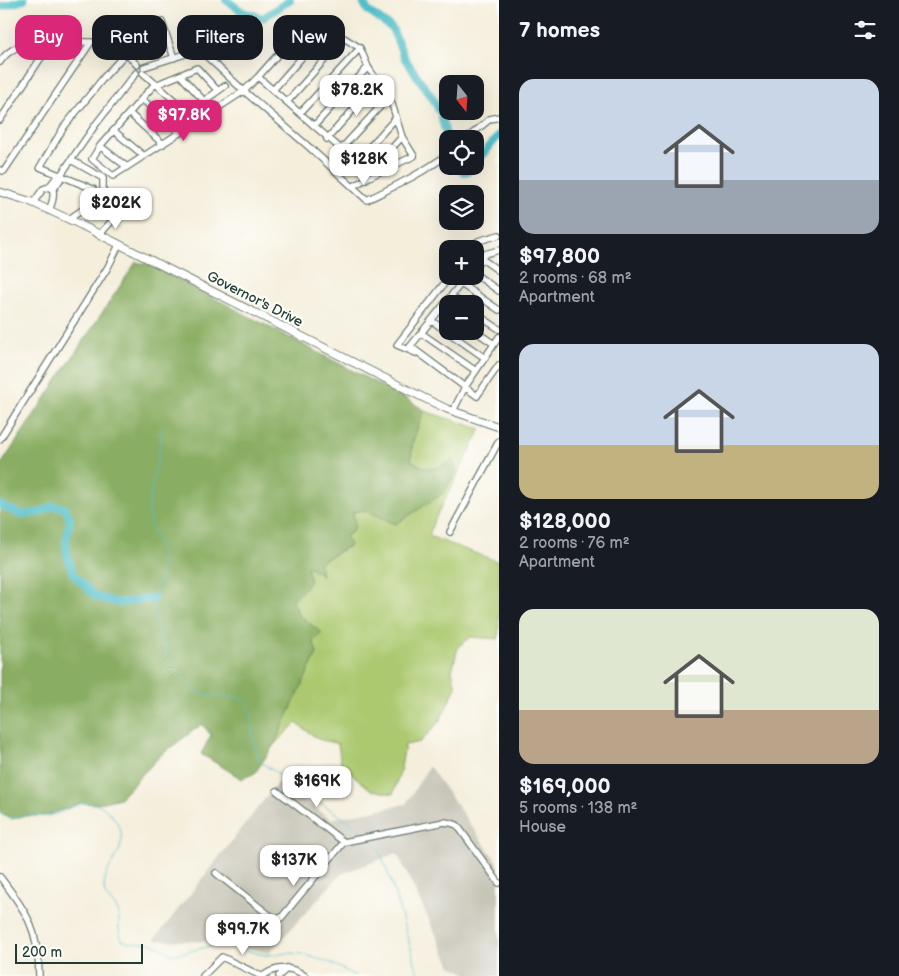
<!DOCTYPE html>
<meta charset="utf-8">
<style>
body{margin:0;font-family:"Balsamiq Sans",sans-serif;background:#20242c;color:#f1f3f6;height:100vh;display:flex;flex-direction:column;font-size:19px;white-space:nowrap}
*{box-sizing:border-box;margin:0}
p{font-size:16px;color:#9ea1a6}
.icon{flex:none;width:28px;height:28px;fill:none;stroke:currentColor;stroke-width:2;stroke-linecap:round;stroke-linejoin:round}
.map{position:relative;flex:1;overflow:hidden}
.panel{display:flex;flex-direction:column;background:#171b24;width:400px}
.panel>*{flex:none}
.guide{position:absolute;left:15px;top:15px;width:409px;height:45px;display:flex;gap:10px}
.needle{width:32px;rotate:163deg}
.fabs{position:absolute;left:439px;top:75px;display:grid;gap:10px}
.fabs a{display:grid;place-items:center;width:45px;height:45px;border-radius:10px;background:#171b24;box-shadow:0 5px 20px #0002;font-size:25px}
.scale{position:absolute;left:15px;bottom:12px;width:128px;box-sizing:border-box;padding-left:5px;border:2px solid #1f3d34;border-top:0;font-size:14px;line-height:18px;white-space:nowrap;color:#1f3d34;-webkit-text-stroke:4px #fdfcf7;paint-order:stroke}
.price{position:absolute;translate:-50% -42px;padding:0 11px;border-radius:10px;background:#fff;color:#222;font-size:16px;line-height:32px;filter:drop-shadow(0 1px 2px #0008)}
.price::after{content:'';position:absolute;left:50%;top:30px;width:15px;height:11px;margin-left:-8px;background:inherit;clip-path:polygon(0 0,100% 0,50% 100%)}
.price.on{background:#db2777;color:#fff}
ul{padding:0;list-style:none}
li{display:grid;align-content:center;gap:10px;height:265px;padding:0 20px}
li span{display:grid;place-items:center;height:155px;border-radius:15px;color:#555}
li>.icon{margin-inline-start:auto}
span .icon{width:90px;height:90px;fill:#fffc;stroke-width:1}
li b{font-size:21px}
h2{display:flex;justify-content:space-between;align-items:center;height:60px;padding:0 20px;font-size:21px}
.pill{padding:0 18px;border-radius:15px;background:#171b24;box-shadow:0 5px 20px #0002;font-size:18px;line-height:45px}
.pill.on{background:#db2777;color:#fff}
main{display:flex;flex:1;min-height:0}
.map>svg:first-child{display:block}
.industrial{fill:#c7c5b8}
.green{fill:#acc970;stroke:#668352}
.forest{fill:#89ad62;stroke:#54754b}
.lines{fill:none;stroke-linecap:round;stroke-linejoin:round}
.stream{stroke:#51bfc9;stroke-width:1}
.river{stroke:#51bfc9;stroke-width:8}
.minor-casing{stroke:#6a7b6e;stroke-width:8}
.major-casing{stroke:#6a7b6e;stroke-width:9}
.minor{stroke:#fff;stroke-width:5.5}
.major{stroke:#fff;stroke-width:7}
.labels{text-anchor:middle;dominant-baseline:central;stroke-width:4.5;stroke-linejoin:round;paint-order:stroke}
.street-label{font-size:14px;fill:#1f3d34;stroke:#fdfcf7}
</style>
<main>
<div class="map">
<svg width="499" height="976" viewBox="0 0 499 976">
<rect width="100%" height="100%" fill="#fdfcf7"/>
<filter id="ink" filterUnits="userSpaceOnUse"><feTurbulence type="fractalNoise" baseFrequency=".02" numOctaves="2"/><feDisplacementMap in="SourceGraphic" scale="10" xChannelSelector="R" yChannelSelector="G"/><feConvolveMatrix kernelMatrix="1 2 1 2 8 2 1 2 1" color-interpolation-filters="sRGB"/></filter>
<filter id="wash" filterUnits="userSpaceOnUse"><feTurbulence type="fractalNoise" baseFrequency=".0096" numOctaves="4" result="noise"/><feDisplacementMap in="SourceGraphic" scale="20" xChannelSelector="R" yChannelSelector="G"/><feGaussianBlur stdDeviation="1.12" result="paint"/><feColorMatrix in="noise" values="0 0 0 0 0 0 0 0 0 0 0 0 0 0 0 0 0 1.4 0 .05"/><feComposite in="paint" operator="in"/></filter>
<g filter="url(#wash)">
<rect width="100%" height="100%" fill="#f4eedb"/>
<!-- industrial -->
<path class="industrial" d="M429 766 499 865V976H471L451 966 397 853 341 874 269 953 218 942 154 940 278 782 331 819 406 804Z"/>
<!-- green -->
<path class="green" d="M424 411 481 429 433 523 429 536 499 562V637L498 639 471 637 458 647 452 671 456 687 439 722 420 742 405 745 400 773 393 794 371 790 341 765 338 744 318 739 296 723 272 747 317 653 313 641 322 633 299 615 292 600 306 564 322 575 318 563 350 546 345 536 351 533 353 512 364 510 396 524 453 461C436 470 428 472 411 460L413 441Z"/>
<!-- forest -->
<path class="forest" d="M136 262 151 265 405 398 424 410 412 442 411 460C428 472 436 470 453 460L456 470 444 493 396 524 364 510 353 512 355 526 351 533 345 536 350 545 318 563 322 575 307 565 310 581 301 592 292 600 299 615 322 633 313 641 317 653 274 745 255 773 242 779 201 754 211 735 202 724 161 755 120 798 96 804 81 803 45 816H23L13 819 0 813V466Z"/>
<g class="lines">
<!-- stream -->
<path class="stream" d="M161 428C162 455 151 480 149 507 147 524 159 542 162 558 164 573 156 586 154 599 150 625 173 676 195 690 207 698 215 695 228 696 234 696 241 699 246 701L251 712 253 738 259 761 368 835
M0 813 3 816C17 821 19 815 32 815 37 815 43 817 48 816 73 811 90 788 113 817 137 848 104 860 104 888 104 897 111 901 116 907 121 915 118 921 119 929 119 933 121 937 122 940 132 945 144 940 155 945 161 947 167 952 173 955L219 944 265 955 290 953 302 954 331 963 355 976
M372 838 382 857 391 881 419 976"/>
<!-- river -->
<path class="river" d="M226 0 243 12 263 18 290 0
M362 0 368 11 392 28 405 59 432 97 441 114 448 143
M0 7 24 0
M475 164 499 135
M454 166 464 172 469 171 473 166
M0 505 22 515 41 512 53 506 65 508 70 519 66 542 67 554 73 574 96 597 120 603 154 598"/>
</g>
</g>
<g filter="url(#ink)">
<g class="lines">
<!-- minor casing -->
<g class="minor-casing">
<path id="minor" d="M162 22 174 58
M183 25 192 52
M117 47 126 53
M0 62C18 34 62 41 91 42L4 171 0 170
M144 67 192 52 203 53 244 91 309 147 367 200C395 186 423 173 448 154
M143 73 198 121
M180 75 204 101
M273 90 325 31
M218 91 197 68 153 86 100 146 92 159 113 176 244 91 258 77 341 149 369 177 414 156 402 137 392 104 368 67 360 48 344 38 328 32 303 31 281 51 258 77
M142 99 180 133
M287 102 344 38
M197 106 225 86
M129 113 163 144
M300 113 360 48
M0 120 52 41
M314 126 368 67
M114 131 144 156
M327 139 378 82
M466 139 490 119 499 117
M100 146 127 167
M341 149 388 98
M374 155 380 161
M355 163 396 118
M388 169 380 161 402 137
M354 186 369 177
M49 187 56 178 60 176 96 124 136 73
M93 189 40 167 64 127 105 76 126 53 137 65
M53 190 60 180V176
M33 203 43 189 49 187 53 190C54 198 52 203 49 211
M69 219 103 196V178L71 160
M99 235 121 211
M472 249 478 241 499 235
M482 259 499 271
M475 267 485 254 499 250
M475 274 499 291
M461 284 499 310
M451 296 462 304
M475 313 499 329
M432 321 485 358
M475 331 494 344
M421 333 476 371
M411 347 477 396 499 365
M409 348 467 276
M416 353 397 345 450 276
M453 411 465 387 499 337
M0 439 108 267 119 245
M450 532 499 441
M277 791 344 842
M216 873 273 918H281L344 842 444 822 451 823 457 825 499 883
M0 877C27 912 39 930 39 976
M203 976 222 957 261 976
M263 976C276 966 292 966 305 976
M279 976 287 968"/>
</g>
<!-- major casing -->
<g class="major-casing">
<path id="major" d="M0 192 29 201 77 223 426 399 447 409 499 427"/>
</g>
<!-- minor -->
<use href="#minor" class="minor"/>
<!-- major -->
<use href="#major" class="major"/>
</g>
</g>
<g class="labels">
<!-- street labels -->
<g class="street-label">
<text transform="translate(255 299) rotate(27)">Governor's Drive</text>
</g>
</g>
</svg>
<div class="fabs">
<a><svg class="needle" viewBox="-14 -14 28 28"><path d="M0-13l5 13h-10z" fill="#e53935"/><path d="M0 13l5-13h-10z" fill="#9ea1a6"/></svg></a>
<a><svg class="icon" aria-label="locate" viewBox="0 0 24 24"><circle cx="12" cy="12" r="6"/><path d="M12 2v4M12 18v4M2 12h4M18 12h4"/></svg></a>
<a><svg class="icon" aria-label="layers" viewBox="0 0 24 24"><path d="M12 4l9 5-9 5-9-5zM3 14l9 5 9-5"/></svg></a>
<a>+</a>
<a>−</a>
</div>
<div class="scale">200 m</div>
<b class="price" style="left:357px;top:117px">$78.2K</b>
<b class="price on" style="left:184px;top:142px">$97.8K</b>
<b class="price" style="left:364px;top:186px">$128K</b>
<b class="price" style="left:116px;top:230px">$202K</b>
<b class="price" style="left:317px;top:808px">$169K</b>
<b class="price" style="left:294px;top:887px">$137K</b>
<b class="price" style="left:243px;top:956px">$99.7K</b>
<div class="guide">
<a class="pill on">Buy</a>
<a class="pill">Rent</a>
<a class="pill">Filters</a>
<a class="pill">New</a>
</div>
</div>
<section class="panel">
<h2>7 homes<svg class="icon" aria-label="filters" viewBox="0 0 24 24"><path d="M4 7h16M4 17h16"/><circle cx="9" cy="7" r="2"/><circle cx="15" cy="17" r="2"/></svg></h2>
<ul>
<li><span style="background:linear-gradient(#c9d6e8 65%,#9aa5b1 0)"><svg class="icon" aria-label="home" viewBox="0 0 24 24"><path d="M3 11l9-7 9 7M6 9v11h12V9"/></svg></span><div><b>$97,800</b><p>2 rooms · 68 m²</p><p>Apartment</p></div></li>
<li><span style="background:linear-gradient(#c9d6e8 65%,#c2b280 0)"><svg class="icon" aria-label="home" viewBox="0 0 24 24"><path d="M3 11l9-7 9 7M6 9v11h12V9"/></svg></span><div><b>$128,000</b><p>2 rooms · 76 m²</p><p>Apartment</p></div></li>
<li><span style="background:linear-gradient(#dfe7d0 65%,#b9a48a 0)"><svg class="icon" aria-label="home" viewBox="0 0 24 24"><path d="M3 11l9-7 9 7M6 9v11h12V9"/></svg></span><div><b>$169,000</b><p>5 rooms · 138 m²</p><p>House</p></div></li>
</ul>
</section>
</main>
